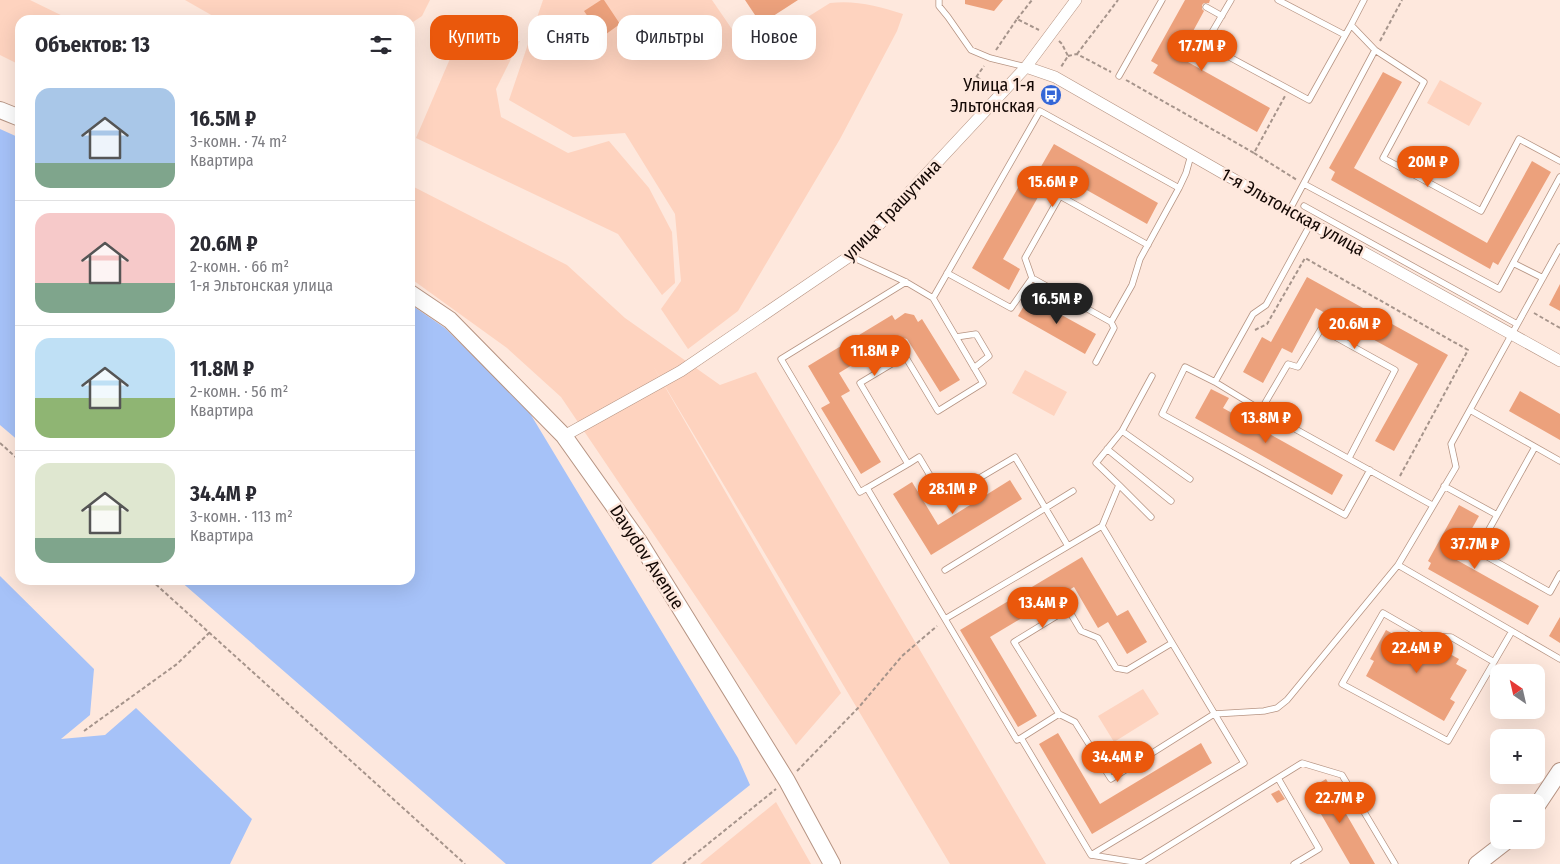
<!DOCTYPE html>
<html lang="ru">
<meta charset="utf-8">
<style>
body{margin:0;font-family:"Fira Sans Condensed",sans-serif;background:#f7f7f7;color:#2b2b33;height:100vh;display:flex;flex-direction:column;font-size:19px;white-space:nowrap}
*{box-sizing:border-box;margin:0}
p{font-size:16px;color:#7c7c81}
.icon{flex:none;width:28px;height:28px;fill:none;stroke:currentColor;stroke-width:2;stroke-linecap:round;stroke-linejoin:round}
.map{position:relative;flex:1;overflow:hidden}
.drawer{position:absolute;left:15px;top:15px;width:400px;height:570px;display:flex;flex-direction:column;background:#fff;border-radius:15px;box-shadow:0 5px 20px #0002}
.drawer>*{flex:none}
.guide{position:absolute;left:430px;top:15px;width:475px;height:45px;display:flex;gap:10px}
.needle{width:32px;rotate:326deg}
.fabs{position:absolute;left:1490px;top:664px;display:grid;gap:10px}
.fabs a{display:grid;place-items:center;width:55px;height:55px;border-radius:10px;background:#fff;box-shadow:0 5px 20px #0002;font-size:25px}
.price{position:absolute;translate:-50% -42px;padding:0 11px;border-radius:18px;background:#ea580c;color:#fff;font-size:16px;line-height:32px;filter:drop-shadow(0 1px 2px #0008)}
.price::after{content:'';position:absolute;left:50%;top:30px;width:15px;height:11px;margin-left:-8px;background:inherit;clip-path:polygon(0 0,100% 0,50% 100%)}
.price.on{background:#222;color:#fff}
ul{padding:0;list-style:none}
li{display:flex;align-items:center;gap:15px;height:125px;padding:0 20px}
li+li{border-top:1px solid #e1e1e2}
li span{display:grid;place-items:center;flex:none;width:140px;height:100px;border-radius:15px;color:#555}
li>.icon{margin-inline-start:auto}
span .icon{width:60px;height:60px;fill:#fffc;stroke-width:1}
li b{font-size:21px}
h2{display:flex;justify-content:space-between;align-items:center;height:60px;padding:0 20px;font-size:21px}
.tag{padding:0 18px;border-radius:15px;background:#fff;box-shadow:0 5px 20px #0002;font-size:18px;line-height:45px}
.tag.on{background:#ea580c;color:#fff}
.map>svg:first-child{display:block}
.green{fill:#fed3bf}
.water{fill:#a6c2f8}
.building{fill:#eca17c}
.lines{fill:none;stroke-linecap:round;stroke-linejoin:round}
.lane-casing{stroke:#b69483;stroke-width:7}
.street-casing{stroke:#b69483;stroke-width:12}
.secondary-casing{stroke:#b69483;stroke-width:18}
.path{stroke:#a6948b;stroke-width:2;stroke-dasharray:4 2.5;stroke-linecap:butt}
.lane{stroke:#fff;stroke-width:5.5}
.street{stroke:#fff;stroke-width:11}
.secondary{stroke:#fff;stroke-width:16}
.labels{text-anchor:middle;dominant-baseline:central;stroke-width:5;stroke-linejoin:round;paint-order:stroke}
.poi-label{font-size:18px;fill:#140804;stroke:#fee8dd;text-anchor:end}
.street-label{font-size:18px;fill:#140804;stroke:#fee8dd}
</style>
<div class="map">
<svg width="1560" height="864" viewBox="0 0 1560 864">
<rect width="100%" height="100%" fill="#fee8dd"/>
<!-- green -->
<path class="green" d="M0 0H30L71 20H20V65L0 55Z
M185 0H430L422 16 410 24V20H220Z
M543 0H712L749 54 830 3C855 0 879 6 903 14L897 31 840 139 738 311 688 349 661 309 681 281 675 214 625 133 573 137 509 100Z
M520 41 496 89 501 117 568 153 609 141 649 188 672 232 675 283 662 295 618 234 416 138 455 47Z
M1440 80 1482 103 1469 126 1427 103Z
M410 185 567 265 625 318 720 385 756 372 1046 864H950L653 366 841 693 796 745 561 397 507 348 410 278Z
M1025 370 1067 392 1054 416 1012 393Z
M1143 689 1159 714 1114 742 1098 716Z
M776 802 811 864H700Z"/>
<!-- water -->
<path class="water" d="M0 129 20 138V442L0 425Z
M410 304 445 328 528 410 738 758 750 785 651 864H506L179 580H410Z
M0 576 94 669 90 715 61 739 105 735 136 708 252 819 230 864H0Z"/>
<!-- building -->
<path class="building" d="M601 0H604L620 24 602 37 584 11Z
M745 0H798L761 24Z
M965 0H1003L994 11 965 4Z
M1185 0H1210L1209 3H1204L1202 5V9L1204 11 1179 57 1270 108 1257 132 1153 73 1158 65 1151 61Z
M1383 72 1402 82 1354 168 1487 243 1532 161 1551 172 1498 265 1493 262 1490 269 1331 180 1335 172 1329 168Z
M1054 144 1158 203 1147 224 1060 175 1053 187 1046 183 1003 259 1020 269 1009 290 972 268 1027 172 1035 177Z
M1307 277 1448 355 1394 451 1375 441 1418 364 1316 308 1292 353 1282 348 1263 383 1243 372 1262 337 1271 342Z
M1560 284V311L1549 305Z
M1029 297 1096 334 1085 354 1018 316Z
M905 313 914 315 918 322 922 319 960 380 940 392 907 339 898 337 839 373 850 391 841 396 881 462 861 474 821 408 830 403 808 366 892 315 895 320Z
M1211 389 1229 398 1223 408 1343 475 1332 495 1195 418Z
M1520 391 1560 414V440L1509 411Z
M1010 480 1022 499 931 555 893 494 912 482 938 525Z
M1459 505 1479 516 1455 559 1539 606 1528 625 1428 569 1431 563 1428 561Z
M1082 557 1117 616 1128 610 1147 642 1127 654 1108 622 1098 628 1074 587 990 637 1037 716 1018 727 960 630Z
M1560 617V643L1549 636Z
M1386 630 1434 657 1439 648 1459 659 1456 664 1467 670 1450 699 1455 702 1444 721 1366 676 1374 661 1370 659Z
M1058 733 1100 804 1201 743 1212 763 1092 834 1039 744Z
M1326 779 1375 864H1350L1307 790Z
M1279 790 1285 799 1277 803 1271 794Z"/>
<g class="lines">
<!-- lane casing -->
<g class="lane-casing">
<path id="lane" d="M939 0V6L948 17 971 50 990 58 1026 67
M1231 0 1211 34 1220 52 1309 100 1351 25
M1278 0 1345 35
M1364 0 1351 25 1375 50 1424 82 1383 158 1481 211 1519 139 1560 161
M1206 7 1222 16
M1119 76 1162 0
M1304 184 1499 289 1560 177
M1304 206 1517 324
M1289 211 1375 50
M1311 223 1266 305 1253 314 1215 382 1261 410 1432 505
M850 256 906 282 933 298 1040 111 1179 188
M1513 263 1543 278
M947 273 1011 308 1032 278 1111 322
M1032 278 1025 258 1060 196 1148 245
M906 282 781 359 860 492 867 488 1017 740 1021 738 1091 855 1141 863 1302 763 1342 775 1395 864
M933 298 983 383 938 411 905 356 860 383 908 464 919 457 944 499 1015 457 1068 546
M956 337 976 334 989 356 974 368
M1096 362 1114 328 1111 322 1132 285 1140 259 1179 188 1186 173 1191 155
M1215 382 1185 367 1162 414 1345 515 1370 470
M1261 410 1288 364 1298 367 1321 329 1395 370 1349 458
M1470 410 1560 461
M1122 431 1190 479
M1535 447 1477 551 1550 592 1560 574
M1107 449 1171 501
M1119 485 1151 517
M1444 486 1497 515
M867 488 908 464
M1102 526 1119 485 1096 463 1122 431 1152 376
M1398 565 1560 659
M945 570 1073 491
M945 619 1102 526 1244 763 1091 855
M1172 643 1127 670 1116 668 1098 638 1081 631 1068 609 1014 642 1059 714 1075 722 1111 779 1214 714 1264 711 1277 708 1287 700 1398 565 1456 467 1451 444 1560 247
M1494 662 1451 637 1423 636 1383 613 1342 684 1448 741 1512 631
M1021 738 1059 714
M1278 778 1319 849 1294 864"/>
</g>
<!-- street casing -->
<g class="street-casing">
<path id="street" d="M1026 67 1055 77 1289 211 1560 361
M564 436 681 371 850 256 1026 67 1076 0"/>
</g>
<!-- secondary casing -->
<g class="secondary-casing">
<path id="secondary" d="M0 110 20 118
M410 293 450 320 564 436 640 543 787 781 832 864
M1536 807 1560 771
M1477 864 1508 840"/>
</g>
<!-- path -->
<path class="path" d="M1017 19 1032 0
M1059 41 1062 44 1068 56 1061 67
M1380 41 1402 0
M996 50 1017 19 1039 30
M1077 54 1118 0
M1068 56 1077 54 1111 72
M977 77 991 88
M1126 80 1254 153 1285 96
M965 93 984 66
M1009 101 1014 104 1030 108
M1043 102 1049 88
M1254 153 1297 180
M1534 313 1560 328
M1255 330 1267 324 1305 258 1468 350 1400 476
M0 443 20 461
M151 580 465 864
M84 731 177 664 209 633
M797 771 859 707 902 656 937 626
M683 864 776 789"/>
<!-- lane -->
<use href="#lane" class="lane"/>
<!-- street -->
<use href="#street" class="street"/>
<!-- secondary -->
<use href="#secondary" class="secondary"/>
</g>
<!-- icons -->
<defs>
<g id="bus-disc" transform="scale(1.125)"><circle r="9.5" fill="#3567d7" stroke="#fee8dd"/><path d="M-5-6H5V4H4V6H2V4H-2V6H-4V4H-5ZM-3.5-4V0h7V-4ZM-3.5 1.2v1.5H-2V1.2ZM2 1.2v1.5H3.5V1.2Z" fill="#fff"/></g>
</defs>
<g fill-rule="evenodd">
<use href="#bus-disc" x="1051" y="95"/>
</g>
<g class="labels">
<!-- poi labels -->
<g class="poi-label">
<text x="1035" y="85">Улица 1-я<tspan x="1035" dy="21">Эльтонская</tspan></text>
</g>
<!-- street labels -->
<g class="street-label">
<text transform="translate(892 210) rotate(-46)">улица Трашутина</text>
<text transform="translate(1293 212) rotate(29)">1-я Эльтонская улица</text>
<text transform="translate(647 557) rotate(57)">Davydov Avenue</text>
</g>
</g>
</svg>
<div class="fabs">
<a><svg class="needle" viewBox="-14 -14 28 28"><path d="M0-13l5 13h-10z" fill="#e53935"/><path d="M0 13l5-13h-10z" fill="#7c7c81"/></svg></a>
<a>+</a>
<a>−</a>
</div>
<b class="price" style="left:1202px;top:72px">17.7M ₽</b>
<b class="price" style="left:1428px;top:188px">20M ₽</b>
<b class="price" style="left:1053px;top:208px">15.6M ₽</b>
<b class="price on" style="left:1057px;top:325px">16.5M ₽</b>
<b class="price" style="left:1355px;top:350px">20.6M ₽</b>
<b class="price" style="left:875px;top:377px">11.8M ₽</b>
<b class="price" style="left:1266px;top:444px">13.8M ₽</b>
<b class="price" style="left:953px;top:515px">28.1M ₽</b>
<b class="price" style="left:1475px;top:570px">37.7M ₽</b>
<b class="price" style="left:1043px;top:629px">13.4M ₽</b>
<b class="price" style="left:1417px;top:674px">22.4M ₽</b>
<b class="price" style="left:1118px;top:783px">34.4M ₽</b>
<b class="price" style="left:1340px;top:824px">22.7M ₽</b>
<div class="guide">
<a class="tag on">Купить</a>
<a class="tag">Снять</a>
<a class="tag">Фильтры</a>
<a class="tag">Новое</a>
</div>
<section class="drawer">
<h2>Объектов: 13<svg class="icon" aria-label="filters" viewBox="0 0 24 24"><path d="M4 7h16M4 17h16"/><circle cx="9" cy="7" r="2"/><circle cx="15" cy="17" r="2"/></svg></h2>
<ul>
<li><span style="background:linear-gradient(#a9c7e8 75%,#7fa58c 0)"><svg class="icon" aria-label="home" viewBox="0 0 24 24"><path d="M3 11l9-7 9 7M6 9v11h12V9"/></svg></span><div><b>16.5M ₽</b><p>3-комн. · 74 m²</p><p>Квартира</p></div></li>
<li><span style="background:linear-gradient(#f6c9c9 70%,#7fa58c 0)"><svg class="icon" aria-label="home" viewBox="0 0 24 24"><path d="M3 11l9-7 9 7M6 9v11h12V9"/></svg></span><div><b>20.6M ₽</b><p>2-комн. · 66 m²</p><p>1-я Эльтонская улица</p></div></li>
<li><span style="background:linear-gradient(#bfe0f5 60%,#8fb573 0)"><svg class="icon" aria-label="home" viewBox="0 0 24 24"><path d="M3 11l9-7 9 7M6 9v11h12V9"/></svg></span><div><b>11.8M ₽</b><p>2-комн. · 56 m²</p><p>Квартира</p></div></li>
<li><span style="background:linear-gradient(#dfe7d0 75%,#7fa58c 0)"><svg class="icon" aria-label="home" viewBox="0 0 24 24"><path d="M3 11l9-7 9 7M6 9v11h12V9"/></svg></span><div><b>34.4M ₽</b><p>3-комн. · 113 m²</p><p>Квартира</p></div></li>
</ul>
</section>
</div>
